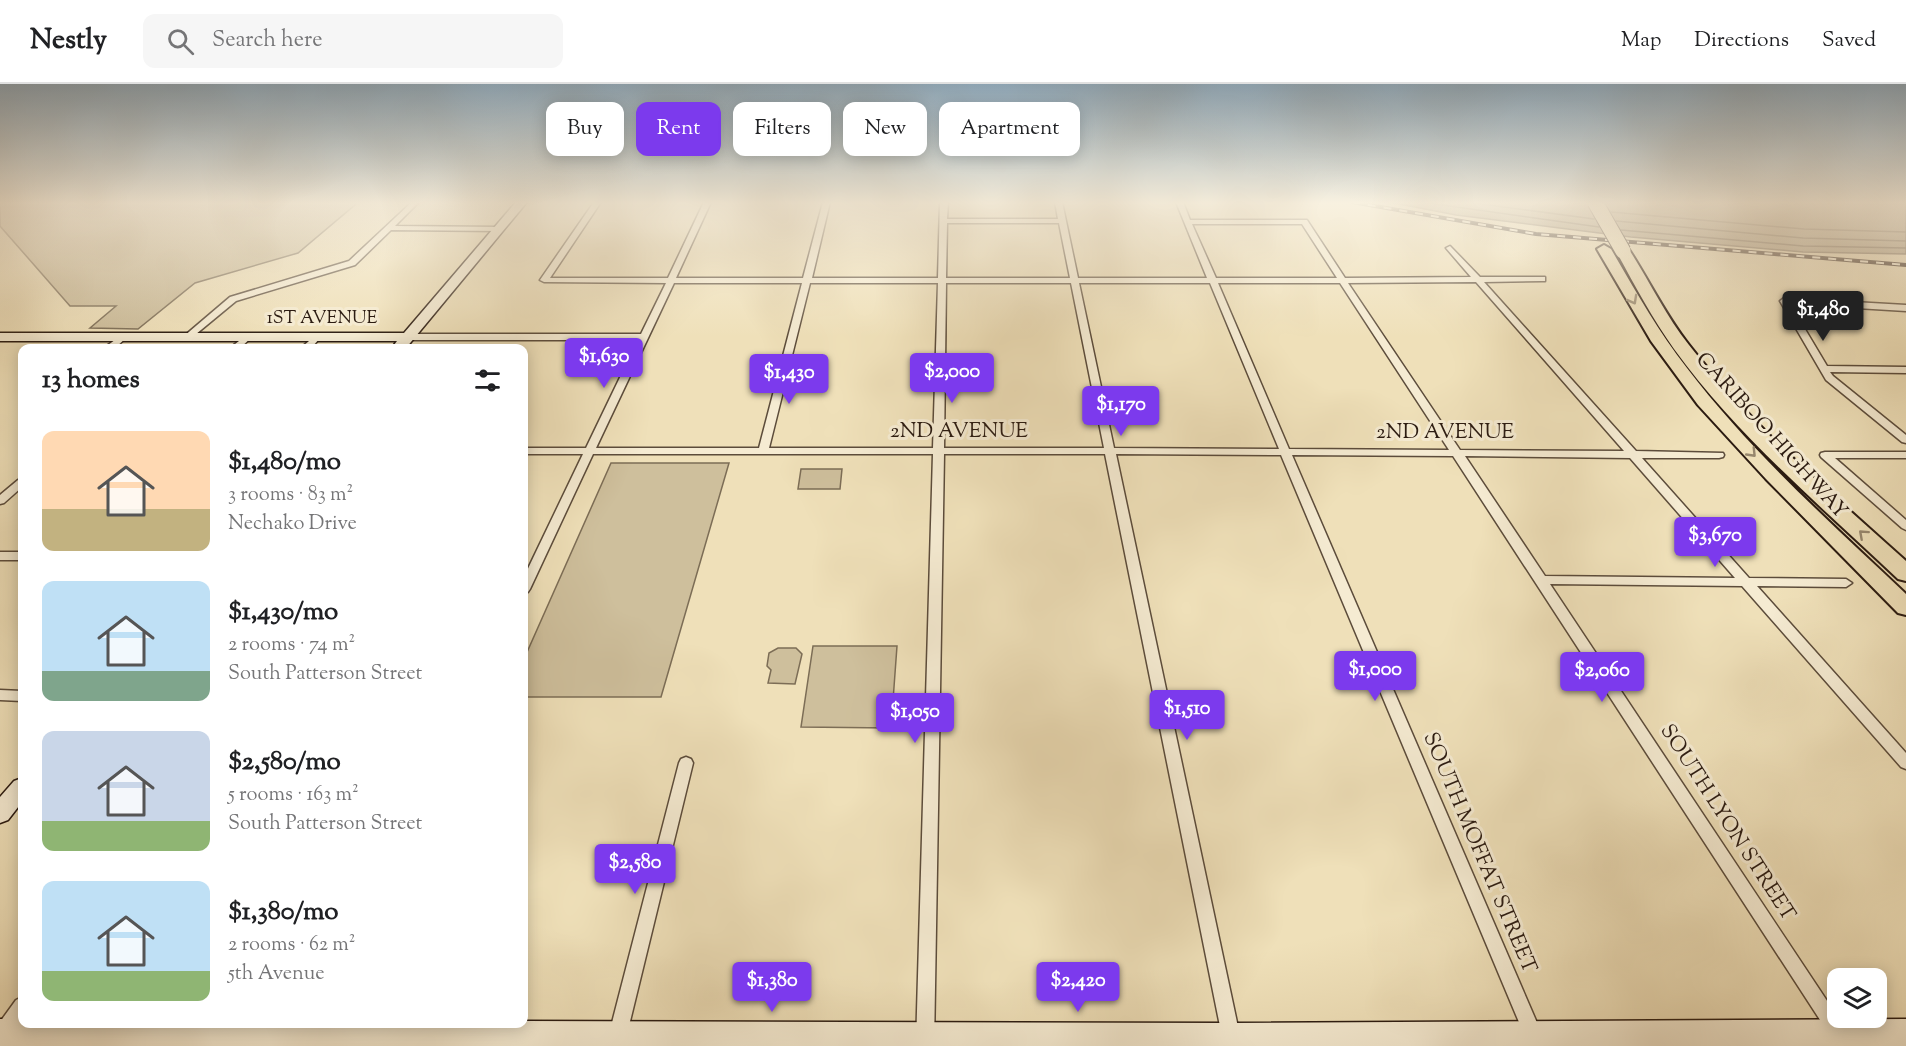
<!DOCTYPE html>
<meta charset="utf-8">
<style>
body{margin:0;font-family:"Sorts Mill Goudy",serif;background:#f6f6f6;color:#202124;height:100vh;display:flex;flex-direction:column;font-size:22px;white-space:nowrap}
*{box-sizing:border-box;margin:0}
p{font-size:20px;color:#757577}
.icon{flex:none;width:33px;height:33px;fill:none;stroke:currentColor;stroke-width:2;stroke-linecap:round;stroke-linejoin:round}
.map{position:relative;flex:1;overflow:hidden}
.side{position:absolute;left:18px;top:260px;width:510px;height:684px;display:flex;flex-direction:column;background:#fff;border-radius:12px;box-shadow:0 3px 15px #0003}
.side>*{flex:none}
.guide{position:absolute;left:546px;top:18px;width:570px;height:54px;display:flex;gap:12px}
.tools{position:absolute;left:1827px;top:884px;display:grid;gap:12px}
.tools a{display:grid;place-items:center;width:60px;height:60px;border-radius:12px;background:#fff;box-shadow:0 3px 15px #0003;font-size:30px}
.price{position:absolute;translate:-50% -51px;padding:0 14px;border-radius:6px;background:#7c3aed;color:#fff;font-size:20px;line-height:39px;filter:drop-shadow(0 2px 3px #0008)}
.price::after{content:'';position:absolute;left:50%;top:36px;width:18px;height:14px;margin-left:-9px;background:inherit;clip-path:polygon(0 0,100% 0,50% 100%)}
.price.current{background:#222;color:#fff}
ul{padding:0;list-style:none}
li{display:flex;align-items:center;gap:18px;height:150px;padding:0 24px}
li span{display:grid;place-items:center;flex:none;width:168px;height:120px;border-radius:12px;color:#555}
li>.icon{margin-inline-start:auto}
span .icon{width:72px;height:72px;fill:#fffc;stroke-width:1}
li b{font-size:26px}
h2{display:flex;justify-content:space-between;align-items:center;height:72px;padding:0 24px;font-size:26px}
.pill{padding:0 21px;border-radius:12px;background:#fff;box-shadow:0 3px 15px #0003;font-size:21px;line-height:54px}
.pill.current{background:#7c3aed;color:#fff}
header{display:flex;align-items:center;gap:36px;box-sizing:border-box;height:84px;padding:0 30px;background:#fff;border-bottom:2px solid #e0e0e0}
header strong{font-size:28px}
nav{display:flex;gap:33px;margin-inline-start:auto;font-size:21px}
.search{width:420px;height:54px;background:#f6f6f6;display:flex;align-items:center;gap:15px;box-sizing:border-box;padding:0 21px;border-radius:12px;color:#757577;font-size:22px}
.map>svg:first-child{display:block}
.green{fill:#cebf9c;stroke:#7c6d56;stroke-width:1.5}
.water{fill:#ac9d80;stroke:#786954;stroke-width:1.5}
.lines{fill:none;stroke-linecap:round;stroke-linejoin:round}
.shore{stroke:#6c5c48;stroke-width:1.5}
.street-casing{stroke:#5c4c3b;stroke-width:3}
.secondary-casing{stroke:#2b1b11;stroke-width:3}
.highway-casing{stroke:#2b1b11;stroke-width:4}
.street{fill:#f5ebd2;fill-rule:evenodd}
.secondary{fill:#f5ebd2;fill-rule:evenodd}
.highway{fill:#efe0b9;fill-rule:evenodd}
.rail-casing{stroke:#2b1b11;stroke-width:4}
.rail{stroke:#f5ebd2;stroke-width:2;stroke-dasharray:8;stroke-linecap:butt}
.highway-bridge-casing{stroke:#2b1b11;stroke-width:17;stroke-linecap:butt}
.highway-bridge{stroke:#efe0b9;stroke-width:15}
.oneway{stroke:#97876d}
.labels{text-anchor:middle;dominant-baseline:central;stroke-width:6;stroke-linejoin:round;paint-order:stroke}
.far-street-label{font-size:18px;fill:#2b1b11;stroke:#f5ebd2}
.street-label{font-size:21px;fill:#2b1b11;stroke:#f5ebd2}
</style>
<header>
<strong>Nestly</strong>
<div class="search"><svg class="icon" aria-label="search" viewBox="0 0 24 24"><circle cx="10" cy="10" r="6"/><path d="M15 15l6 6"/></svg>Search here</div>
<nav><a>Map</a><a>Directions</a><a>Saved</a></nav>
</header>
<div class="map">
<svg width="1906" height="962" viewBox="0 0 1906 962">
<rect width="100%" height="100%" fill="#efe0b9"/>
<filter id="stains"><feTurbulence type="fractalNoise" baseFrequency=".00333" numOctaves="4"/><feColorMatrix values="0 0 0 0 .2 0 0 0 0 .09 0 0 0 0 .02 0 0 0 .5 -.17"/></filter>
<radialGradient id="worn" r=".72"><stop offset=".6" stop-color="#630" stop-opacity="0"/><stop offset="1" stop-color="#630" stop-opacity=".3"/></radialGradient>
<!-- green -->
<path class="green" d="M0 118H353L356 120 298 169 195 199 138 245 90 244 116 222H70L0 142Z
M611 379H729L661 613H524V575Z
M801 385H842L840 405H798Z
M813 562H897L891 644 801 643Z
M778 564H796L802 570 795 600 768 599 771 586 767 582 769 569Z"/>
<!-- water -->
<path class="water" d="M1389 118 1906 120V170L1803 168 1631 153 1456 131Z"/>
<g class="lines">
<!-- shore -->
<path class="shore" d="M1421 118 1599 143
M1467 118 1594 135
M1611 128 1804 145 1906 148
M1616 137 1803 154 1906 157
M1621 146 1803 162 1906 164"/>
<!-- street casing -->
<g class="street-casing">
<path id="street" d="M412 118H419L395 142 500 143 504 145 500 147 391 146 355 181 236 217 190 255H184L183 253 230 213 349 177Z
M594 118H601L550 194H668L704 118H711L676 194H803L823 118H830L812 194H938L940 118H948L947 135H1058L1055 118H1062L1078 194H1207L1176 118H1183L1190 136H1307L1345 194 1471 193 1446 164 1450 162 1480 193H1545V197H1542L1484 198 1636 367 1723 369 1724 371 1723 373 1719 374H1642L1749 494 1846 495 1852 499 1846 503 1757 502 1906 669V685L1901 683 1742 502 1550 500 1857 962H1837L1453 372 1292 371 1547 962H1529L1281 371 1116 370 1242 962H1224L1105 370H944L934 962H916L933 370H593L530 505 528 508 524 509V493L583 370H524V364H586L638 256H408L404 253 408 250H641L666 199 544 198 540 196ZM947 139H1059L1070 194H946ZM1192 140H1302L1337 194H1216ZM1476 198 1624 367 1460 366 1348 199ZM674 199H802L759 364H596ZM810 199H938L933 364H769ZM946 199H1071L1104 364H944ZM1079 199H1210L1279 365 1114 364ZM1218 199H1340L1449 366 1289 365ZM1465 372 1630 374 1735 494 1545 492Z
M1784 214 1906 221V227L1790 220 1827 282 1906 283V289L1830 288 1833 292 1906 351V359L1902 358 1826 296 1780 217Z
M123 250 127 253 115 264H104Z
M248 250 252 253 240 264H230Z
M317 250 321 253 311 264H301Z
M1825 368H1906V374H1835L1906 436V446L1902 444 1821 373 1820 371 1821 369Z
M22 395V403L4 419 0 420V411L18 396Z
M0 468H22V476H0Z
M0 606 22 607V617L0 616Z
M686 673 691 675 693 679 624 962H606L679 679 681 675Z
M22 913V937L7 960 0 962V938L16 916Z"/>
</g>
<!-- secondary casing -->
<g class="secondary-casing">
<path id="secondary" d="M516 118H527L406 264H396L394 261 397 257H0V249H404Z
M22 694V718L8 736 0 739V713L14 697Z
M0 935H22V939H524V937L1231 939 1906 935V962H0Z"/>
</g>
<!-- highway casing -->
<g class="highway-casing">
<path id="highway" d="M1604 161 1611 165C1635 206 1658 247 1687 284 1750 367 1830 438 1906 510V531L1898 529 1766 395 1698 321 1651 257 1597 165Z
M1623 163 1628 164C1649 196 1665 231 1689 261 1752 342 1830 409 1906 477V497L1898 495C1821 422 1737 352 1674 265 1652 234 1634 200 1616 167Z"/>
</g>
<!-- street -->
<use href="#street" class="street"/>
<!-- secondary -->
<use href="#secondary" class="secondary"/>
<!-- highway -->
<use href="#highway" class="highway"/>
<!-- rail casing -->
<g class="rail-casing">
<path id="rail" d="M1352 118 1536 150 1906 181"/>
</g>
<!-- rail -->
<use href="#rail" class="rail"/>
<!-- highway-bridge casing -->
<g class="highway-bridge-casing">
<path id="highway-bridge" d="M1595 118 1623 167"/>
</g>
<!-- highway-bridge -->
<use href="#highway-bridge" class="highway-bridge"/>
</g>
<!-- one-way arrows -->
<defs><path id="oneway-chevron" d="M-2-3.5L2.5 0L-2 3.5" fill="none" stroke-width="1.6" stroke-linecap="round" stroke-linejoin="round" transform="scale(1.5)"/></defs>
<g class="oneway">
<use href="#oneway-chevron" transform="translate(1633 216) rotate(61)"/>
<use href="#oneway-chevron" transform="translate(1752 369) rotate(46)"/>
<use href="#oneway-chevron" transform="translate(1863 450) rotate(-138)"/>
</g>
<!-- sky -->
<linearGradient id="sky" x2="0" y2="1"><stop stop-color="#90abbe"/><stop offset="0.47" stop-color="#f8f1e0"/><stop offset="1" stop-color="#f8f1e0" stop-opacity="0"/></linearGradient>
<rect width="1906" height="253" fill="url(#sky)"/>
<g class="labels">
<!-- far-street labels -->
<g class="far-street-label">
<text x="322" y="235">1ST AVENUE</text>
</g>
<!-- street labels -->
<g class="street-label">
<text x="959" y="348">2ND AVENUE</text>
<text x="1445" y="349">2ND AVENUE</text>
<text transform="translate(1771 352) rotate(48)">CARIBOO HIGHWAY</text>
<text transform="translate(1727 739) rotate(57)">SOUTH LYON STREET</text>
<text transform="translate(1479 769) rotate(67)">SOUTH MOFFAT STREET</text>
</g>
</g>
<rect width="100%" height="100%" filter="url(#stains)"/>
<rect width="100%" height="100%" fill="url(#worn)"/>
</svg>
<div class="tools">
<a><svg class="icon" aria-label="layers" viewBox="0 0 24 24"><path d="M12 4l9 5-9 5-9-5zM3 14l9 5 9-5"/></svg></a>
</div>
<b class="price current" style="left:1823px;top:258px">$1,480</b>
<b class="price" style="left:604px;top:305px">$1,630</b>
<b class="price" style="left:952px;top:320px">$2,000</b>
<b class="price" style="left:789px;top:321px">$1,430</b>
<b class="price" style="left:1121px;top:353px">$1,170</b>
<b class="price" style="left:1715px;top:484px">$3,670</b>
<b class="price" style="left:1375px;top:618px">$1,000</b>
<b class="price" style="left:1602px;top:619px">$2,060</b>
<b class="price" style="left:1187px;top:657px">$1,510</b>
<b class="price" style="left:915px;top:660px">$1,050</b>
<b class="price" style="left:635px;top:811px">$2,580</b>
<b class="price" style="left:772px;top:929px">$1,380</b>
<b class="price" style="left:1078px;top:929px">$2,420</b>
<div class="guide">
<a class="pill">Buy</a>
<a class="pill current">Rent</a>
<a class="pill">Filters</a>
<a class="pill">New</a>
<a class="pill">Apartment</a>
</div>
<section class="side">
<h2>13 homes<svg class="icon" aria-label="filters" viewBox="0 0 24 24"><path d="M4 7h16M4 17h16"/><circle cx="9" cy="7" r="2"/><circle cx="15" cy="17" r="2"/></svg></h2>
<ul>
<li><span style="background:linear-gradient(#ffd9b3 65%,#c2b280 0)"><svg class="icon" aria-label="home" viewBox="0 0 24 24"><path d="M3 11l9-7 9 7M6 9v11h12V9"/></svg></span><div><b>$1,480/mo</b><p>3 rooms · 83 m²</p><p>Nechako Drive</p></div></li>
<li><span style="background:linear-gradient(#bfe0f5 75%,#7fa58c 0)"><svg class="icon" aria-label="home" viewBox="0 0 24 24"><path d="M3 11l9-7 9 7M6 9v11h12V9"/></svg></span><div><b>$1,430/mo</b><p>2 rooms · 74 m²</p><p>South Patterson Street</p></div></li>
<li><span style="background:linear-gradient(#c9d6e8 75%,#8fb573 0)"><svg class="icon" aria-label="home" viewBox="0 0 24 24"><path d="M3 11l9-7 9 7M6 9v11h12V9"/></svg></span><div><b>$2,580/mo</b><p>5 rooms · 163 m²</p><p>South Patterson Street</p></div></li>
<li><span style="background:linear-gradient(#bfe0f5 75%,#8fb573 0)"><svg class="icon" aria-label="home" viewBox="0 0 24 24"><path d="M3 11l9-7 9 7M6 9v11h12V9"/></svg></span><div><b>$1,380/mo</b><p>2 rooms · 62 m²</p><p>5th Avenue</p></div></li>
</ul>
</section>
</div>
